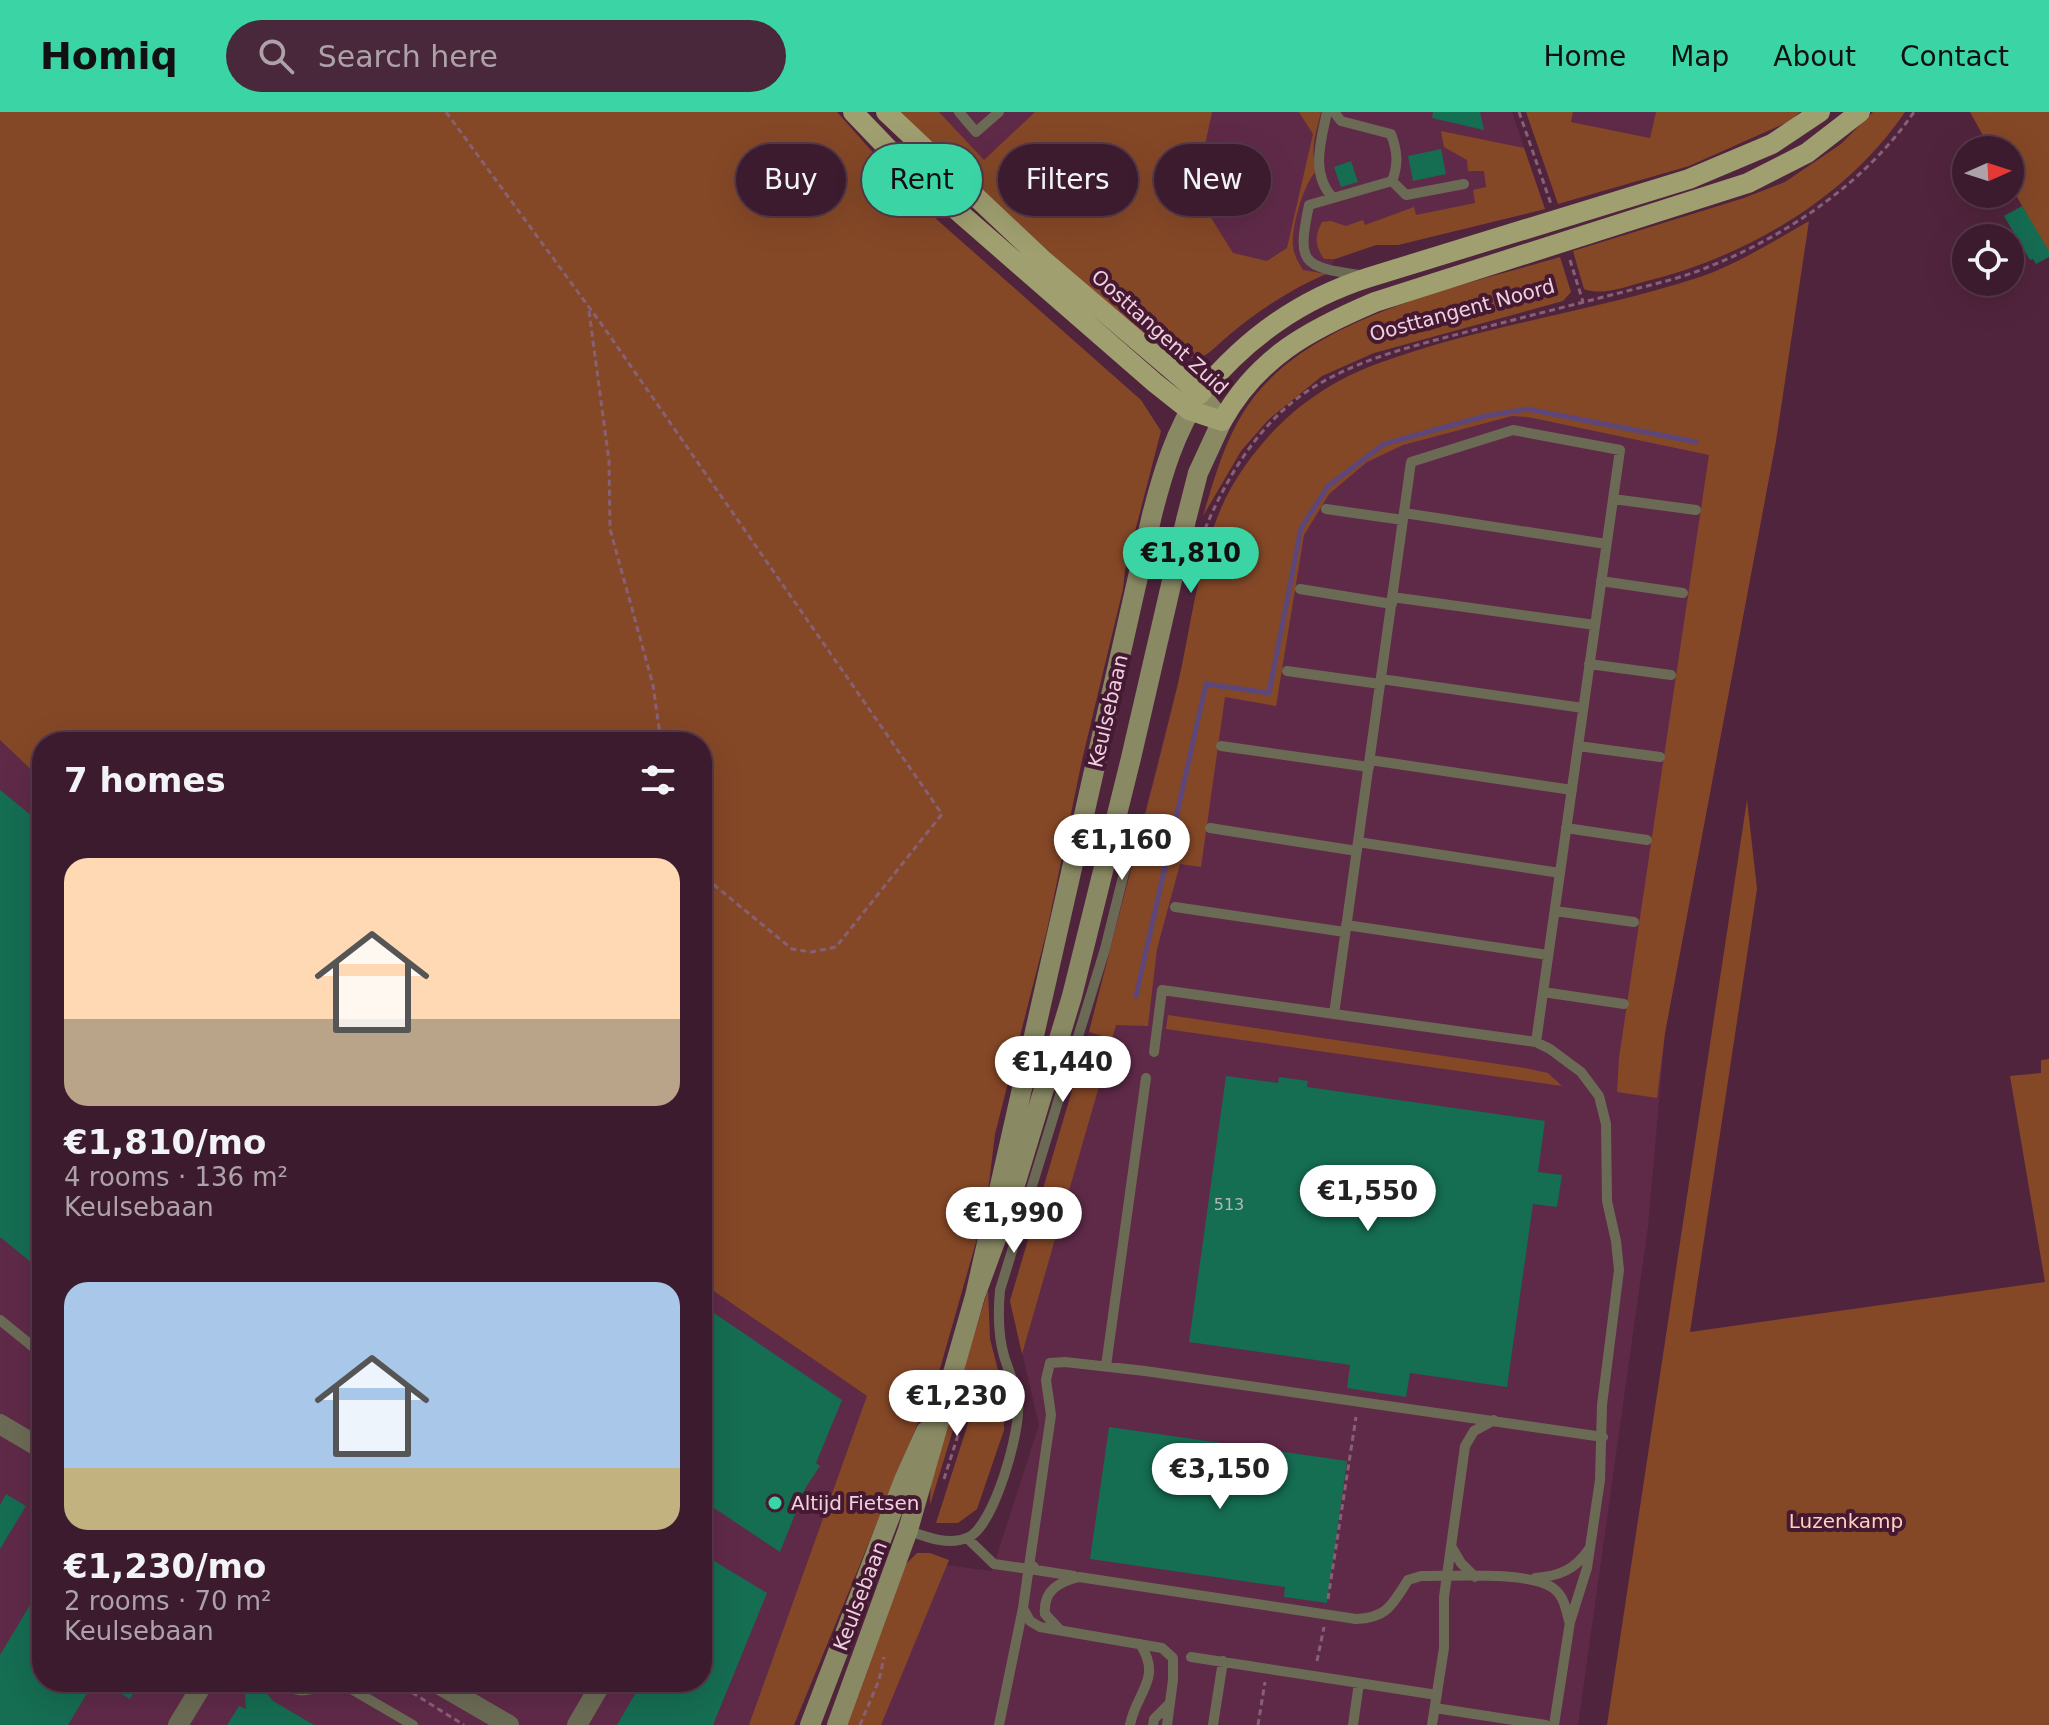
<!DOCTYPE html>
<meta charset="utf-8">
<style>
body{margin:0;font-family:"DejaVu Sans",sans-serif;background:#48283a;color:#f1f3f6;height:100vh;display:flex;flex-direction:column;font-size:30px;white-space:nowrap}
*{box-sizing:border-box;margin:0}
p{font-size:26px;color:#ada1aa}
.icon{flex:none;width:44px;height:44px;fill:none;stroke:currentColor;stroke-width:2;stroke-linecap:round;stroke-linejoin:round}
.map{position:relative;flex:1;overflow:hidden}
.drawer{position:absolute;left:32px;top:620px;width:680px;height:960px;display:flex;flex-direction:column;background:#3d1b2e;border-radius:32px;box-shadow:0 8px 32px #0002,0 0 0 2px #56394a}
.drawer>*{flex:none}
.banner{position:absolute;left:736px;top:32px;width:760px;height:72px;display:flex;gap:16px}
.needle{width:52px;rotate:87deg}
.fabs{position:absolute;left:1952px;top:24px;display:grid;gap:16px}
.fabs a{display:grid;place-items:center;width:72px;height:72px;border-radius:50%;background:#3d1b2e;box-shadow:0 8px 32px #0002,0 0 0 2px #56394a;font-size:40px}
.price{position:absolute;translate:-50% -68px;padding:0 18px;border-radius:28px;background:#fff;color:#222;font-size:26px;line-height:52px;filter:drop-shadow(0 2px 4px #0008)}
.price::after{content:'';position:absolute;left:50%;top:48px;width:24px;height:18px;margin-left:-12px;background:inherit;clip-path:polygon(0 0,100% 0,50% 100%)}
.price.on{background:#3ad4a5;color:#111}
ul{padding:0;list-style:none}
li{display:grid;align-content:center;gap:16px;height:424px;padding:0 32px}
li span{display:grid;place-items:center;height:248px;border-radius:24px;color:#555}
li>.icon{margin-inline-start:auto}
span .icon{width:144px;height:144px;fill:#fffc;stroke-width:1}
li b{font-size:34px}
h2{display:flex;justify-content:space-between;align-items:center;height:96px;padding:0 32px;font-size:34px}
.pill{padding:0 28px;border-radius:36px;background:#3d1b2e;box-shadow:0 8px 32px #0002,0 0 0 2px #56394a;font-size:28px;line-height:72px}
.pill.on{background:#3ad4a5;color:#111}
header{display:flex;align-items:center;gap:48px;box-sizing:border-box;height:112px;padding:0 40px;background:#3ad4a5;color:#111}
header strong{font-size:38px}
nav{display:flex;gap:44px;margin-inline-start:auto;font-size:28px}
.search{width:560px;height:72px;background:#48283a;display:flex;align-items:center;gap:20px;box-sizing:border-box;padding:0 28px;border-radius:44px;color:#ada1aa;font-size:30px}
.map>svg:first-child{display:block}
.built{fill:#5f2a48}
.green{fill:#854827}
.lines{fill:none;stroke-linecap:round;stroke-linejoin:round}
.stream{stroke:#5c467a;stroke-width:5}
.building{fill:#156d52}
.path{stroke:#886075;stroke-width:3;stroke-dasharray:6 4;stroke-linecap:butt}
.lane{stroke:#6b6b55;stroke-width:10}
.street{stroke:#6b6b55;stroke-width:20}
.secondary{stroke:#898964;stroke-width:20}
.primary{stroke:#a09f70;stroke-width:20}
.poi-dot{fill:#3ad4a5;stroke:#461933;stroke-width:3}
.labels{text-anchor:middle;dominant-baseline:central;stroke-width:8;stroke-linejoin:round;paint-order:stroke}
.number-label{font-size:16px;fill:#b8b8bc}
.street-label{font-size:20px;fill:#eed1df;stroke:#461933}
.poi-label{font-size:20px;fill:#eed1df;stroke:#461933;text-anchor:start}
.park-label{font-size:20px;fill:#fed2bd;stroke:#461933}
</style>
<header>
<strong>Homiq</strong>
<div class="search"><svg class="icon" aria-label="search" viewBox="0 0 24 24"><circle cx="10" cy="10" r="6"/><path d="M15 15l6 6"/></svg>Search here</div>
<nav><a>Home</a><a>Map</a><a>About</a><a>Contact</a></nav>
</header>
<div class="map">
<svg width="2049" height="1613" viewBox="0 0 2049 1613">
<rect width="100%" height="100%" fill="#51243d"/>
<!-- built -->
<path class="built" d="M898 0H1512L1545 97 1398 133H1376L1335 147 1326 162 1298 175 1249 206 1205 244 1193 246Z
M1573 0H1656L1650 26 1571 10Z
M1532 286 1776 329 1665 921 1648 1114 1578 1613H877L945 1453 992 1459 1039 1313 1010 1189 1089 920 1177 574 1298 413 1379 329Z
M0 628 42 668V1570H702V1171L867 1284 772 1613H0Z"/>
<!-- green -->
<path class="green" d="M0 0H837L917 90 1141 288 1161 319 1125 458 1123 477 1082 648 1047 818 995 1022 986 1095 939 1260 794 1613H749L867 1284 702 1171V630H42V668L0 628Z
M898 0H939L984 48 1035 0H1212L1195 80 1233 141 1267 149 1287 136 1313 22 1299 0H1321C1317 18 1308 40 1318 57 1304 69 1291 116 1293 134 1294 143 1298 150 1303 158L1326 162C1287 179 1254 201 1222 229 1213 237 1205 247 1191 246 1165 245 1147 228 1126 213Z
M1526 0H1573L1571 10 1650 26 1656 0H1800L1790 9 1689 54 1558 92Z
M1873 0H1905C1846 87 1744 146 1643 170 1624 175 1603 184 1584 177L1573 139 1744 86 1785 70 1841 32Z
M1970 0H2049V143L2010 72V38H1991Z
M1441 19 1524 36 1545 97 1398 133H1376L1335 147H1324C1315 133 1314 125 1322 110L1331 109 1346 114 1363 108 1365 113 1414 95 1416 103 1475 91 1473 78 1486 75 1484 59H1468L1467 48 1444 35Z
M1809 109 1776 329 1665 921 1657 986 1617 980 1619 946 1709 343 1528 305 1512 304 1403 333 1367 350 1329 382 1304 423 1276 594 1225 585 1201 755 1180 752 1157 837 1148 914 1116 913 1112 927 1089 920C1118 805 1149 691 1177 576 1192 513 1199 433 1231 376 1266 316 1316 273 1382 250 1485 213 1596 199 1700 165 1738 152 1774 129 1809 109Z
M1560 145 1571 180 1563 189 1374 241 1322 264 1268 308 1241 339 1203 404C1215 365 1225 326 1249 292 1309 204 1463 174 1560 145Z
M1747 688 1757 777 1690 1220 2045 1170 2010 964 2041 961V948L2049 947V1613H1607Z
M1168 903 1525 956 1548 961 1562 974 1166 917Z
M1108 943 1106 950 1022 1242 1010 1189 1081 948 1092 944Z
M988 1178 990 1227 999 1262 998 1271 977 1279 957 1305 930 1393 931 1361Z
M1003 1282 1004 1318 977 1397 958 1411H936L973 1296Z
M917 1441H930L949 1448 881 1613H846L905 1453Z"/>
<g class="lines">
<!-- stream -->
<path class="stream" d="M1136 884 1206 572 1269 581 1301 416 1328 374 1384 332 1485 304 1527 297 1696 330"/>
</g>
<!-- building -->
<path class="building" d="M1433 0H1480L1484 18 1432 6Z
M1441 37 1446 62 1413 69 1408 44Z
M1351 49 1358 70 1341 75 1334 55Z
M2022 94 2049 139V145L2036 152 2033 147 2030 148 2004 104Z
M0 678 42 712V1159L0 1125Z
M1226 964 1278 971 1279 965 1308 969 1307 975 1545 1009 1538 1060 1562 1063 1557 1095 1533 1092 1507 1275 1410 1261 1406 1285 1347 1276 1350 1253 1189 1230Z
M702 1193 842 1288 816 1351 820 1354 806 1375 780 1440 702 1388Z
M1109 1315 1347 1349 1327 1491 1284 1485 1285 1475 1090 1447Z
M6 1382 26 1394 0 1437V1393Z
M714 1449 767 1481 713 1613H617L642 1570H702V1470Z
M42 1473V1570H94L68 1613H0V1543Z
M101 1570H140L130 1587Z
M254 1575 262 1576 273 1589 314 1613H227L239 1594 246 1597 245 1582Z"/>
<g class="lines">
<!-- path -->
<path class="path" d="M446 0 605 217 942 702 836 835 812 840 792 837 702 763
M1519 0 1551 92
M1570 148 1583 190
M589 199 609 349 610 417 653 573 661 630
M1205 417C1227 364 1260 310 1309 278 1359 246 1417 233 1474 218 1525 205 1576 192 1627 179 1654 172 1682 166 1708 155 1787 124 1866 70 1914 0
M944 1367 966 1298 971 1290 1000 1274
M1328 1487 1356 1305
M1317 1549 1324 1515
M395 1570 464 1613
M860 1613 879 1568 884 1545
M1258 1613 1265 1570"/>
<!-- lane -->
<path class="lane" d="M959 0 976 20 999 0
M1327 0C1321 29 1310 62 1333 86
M1334 0 1341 9 1391 22C1397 38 1399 52 1392 69L1309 93C1297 151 1301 155 1360 163
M1392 69 1406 83 1464 72
M1613 387 1696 398
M1326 397 1403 408
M1404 401 1606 432
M1601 469 1683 481
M1300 477 1392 492
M1392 485 1595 513
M1589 552 1671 563
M1287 559 1380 572
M1381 567 1583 596
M1221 634 1369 655
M1578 634 1660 645
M1370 648 1572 678
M1210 716 1357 739
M1566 716 1647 728
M1358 730 1560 761
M1175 795 1345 820
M1555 799 1634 810
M1346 813 1548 843
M1543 880 1624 892
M1077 929 1109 935
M1536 930 1620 338 1513 318 1411 350 1334 902 1536 930 1550 937 1581 960 1599 984 1606 1012 1607 1089 1616 1129 1619 1158 1602 1293 1600 1368 1587 1456 1570 1510 1554 1613
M1154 940 1162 878 1334 902
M0 1208 42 1242
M1106 1254 1146 966
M904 1417C924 1424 948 1435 969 1425 994 1413 1021 1319 1018 1291 1016 1275 1009 1260 1004 1244 998 1223 998 1200 1000 1178L1105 837 1135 717
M967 1426 994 1452 1036 1458
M1451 1434 1461 1451 1475 1465
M1033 1454 1036 1458 1074 1464
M1535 1466C1559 1464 1575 1458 1589 1437
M1060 1518 1045 1502C1043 1478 1059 1470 1079 1465L1356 1507C1387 1506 1392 1493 1408 1468L1421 1464C1453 1464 1529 1459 1553 1476 1564 1484 1566 1497 1569 1509
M1191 1545 1437 1583
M283 1570C301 1590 324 1567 346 1574L413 1613
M1435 1596 1546 1613
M999 1613 1023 1496
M1130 1613C1136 1580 1163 1567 1140 1532
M1153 1613 1154 1607 1170 1591
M1167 1613 1173 1568V1546L1162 1536 1040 1515 1030 1509 1023 1496 1051 1303 1046 1268 1050 1251 1065 1250 1145 1259 1603 1325
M1213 1613 1223 1549
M1353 1613 1359 1571
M1432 1613 1444 1536V1485L1465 1334 1474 1319 1494 1308"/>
<!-- street -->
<path class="street" d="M0 1312 42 1337
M435 1570 509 1613
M178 1613 204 1570
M577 1613 602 1570"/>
<!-- secondary -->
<path class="secondary" d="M810 1613 904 1368 926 1319
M837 1613 908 1418 975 1184 1011 1086 1072 884 1131 646 1186 408 1198 361 1222 309 1200 282C1175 320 1163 360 1152 403L975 1184"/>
<!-- primary -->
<path class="primary" d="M853 0 899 48 1155 271 1189 298 1222 309C1258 245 1309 218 1375 190L1748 71 1807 41 1860 0
M886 0 1043 148 1200 282C1246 226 1300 187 1370 165L1689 67 1772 32 1820 0"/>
</g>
<!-- markers -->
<circle class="poi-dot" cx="775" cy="1391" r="8"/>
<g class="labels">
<!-- number labels -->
<g class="number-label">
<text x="1229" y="1092">513</text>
</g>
<!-- street labels -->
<g class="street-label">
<text transform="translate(1462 198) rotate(-15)">Oosttangent Noord</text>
<text transform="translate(1160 220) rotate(42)">Oosttangent Zuid</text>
<text transform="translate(1108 599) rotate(-77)">Keulsebaan</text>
<text transform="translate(860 1484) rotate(-69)">Keulsebaan</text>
</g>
<!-- poi labels -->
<g class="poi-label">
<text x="791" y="1391">Altijd Fietsen</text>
</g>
<!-- park labels -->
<g class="park-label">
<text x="1846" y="1409">Luzenkamp</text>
</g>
</g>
</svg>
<div class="fabs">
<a><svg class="needle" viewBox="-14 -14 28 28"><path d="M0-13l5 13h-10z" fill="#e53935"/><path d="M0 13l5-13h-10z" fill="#ada1aa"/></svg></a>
<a><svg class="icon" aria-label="locate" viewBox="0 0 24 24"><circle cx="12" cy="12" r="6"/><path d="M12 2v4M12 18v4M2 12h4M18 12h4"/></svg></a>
</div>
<b class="price on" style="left:1191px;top:483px">€1,810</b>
<b class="price" style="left:1122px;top:770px">€1,160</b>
<b class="price" style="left:1063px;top:992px">€1,440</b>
<b class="price" style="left:1368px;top:1121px">€1,550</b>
<b class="price" style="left:1014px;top:1143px">€1,990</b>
<b class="price" style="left:957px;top:1326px">€1,230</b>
<b class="price" style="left:1220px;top:1399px">€3,150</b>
<div class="banner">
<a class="pill">Buy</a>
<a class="pill on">Rent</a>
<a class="pill">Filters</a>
<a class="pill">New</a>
</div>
<section class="drawer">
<h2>7 homes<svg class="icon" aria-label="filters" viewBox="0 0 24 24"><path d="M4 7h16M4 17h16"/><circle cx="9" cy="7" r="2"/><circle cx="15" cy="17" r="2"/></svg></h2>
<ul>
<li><span style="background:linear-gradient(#ffd9b3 65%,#b9a48a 0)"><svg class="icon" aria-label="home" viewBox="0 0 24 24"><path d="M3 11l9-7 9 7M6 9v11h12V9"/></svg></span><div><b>€1,810/mo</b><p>4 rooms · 136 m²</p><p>Keulsebaan</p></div></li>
<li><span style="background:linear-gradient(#a9c7e8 75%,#c2b280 0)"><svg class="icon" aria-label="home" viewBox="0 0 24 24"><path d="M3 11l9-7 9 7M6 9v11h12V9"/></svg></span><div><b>€1,230/mo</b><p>2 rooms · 70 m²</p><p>Keulsebaan</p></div></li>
</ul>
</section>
</div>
